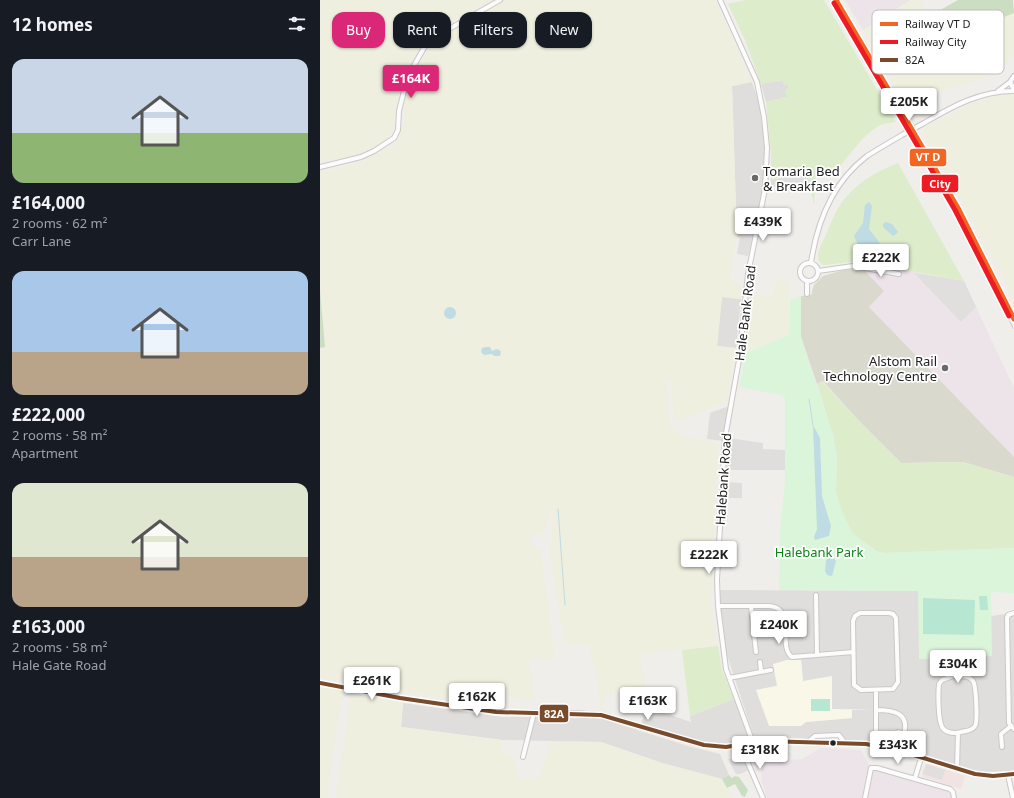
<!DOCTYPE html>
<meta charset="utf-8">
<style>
body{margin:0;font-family:"Noto Sans",sans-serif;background:#242831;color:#f1f3f6;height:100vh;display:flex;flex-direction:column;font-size:15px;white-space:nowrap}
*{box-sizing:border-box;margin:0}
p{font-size:13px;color:#9ea1a6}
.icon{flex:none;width:22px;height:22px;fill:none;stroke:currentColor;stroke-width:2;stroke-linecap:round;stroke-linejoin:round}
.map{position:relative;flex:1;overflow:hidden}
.panel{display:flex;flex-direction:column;background:#171b24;width:320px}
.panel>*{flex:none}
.hud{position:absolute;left:12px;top:12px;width:380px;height:36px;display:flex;gap:8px}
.price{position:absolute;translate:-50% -34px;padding:0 9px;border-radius:4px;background:#fff;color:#222;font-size:13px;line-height:26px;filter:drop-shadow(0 1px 2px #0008)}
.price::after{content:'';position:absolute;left:50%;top:24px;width:12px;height:9px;margin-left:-6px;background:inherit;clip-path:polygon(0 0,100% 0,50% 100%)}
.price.selected{background:#db2777;color:#fff}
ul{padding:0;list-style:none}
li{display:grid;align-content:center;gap:8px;height:212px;padding:0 12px}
li span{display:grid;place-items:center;height:124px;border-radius:12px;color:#555}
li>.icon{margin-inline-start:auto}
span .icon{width:72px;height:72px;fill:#fffc;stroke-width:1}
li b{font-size:17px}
h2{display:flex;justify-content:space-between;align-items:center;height:48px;padding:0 12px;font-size:17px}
.chip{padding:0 14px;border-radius:12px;background:#171b24;box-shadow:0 1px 3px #0004;font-size:14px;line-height:36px}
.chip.selected{background:#db2777;color:#fff}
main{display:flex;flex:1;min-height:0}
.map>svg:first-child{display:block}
.residential{fill:#dfdedc;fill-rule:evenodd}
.commercial{fill:#f1e3e1}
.industrial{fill:#ede4e9}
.education{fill:#f8f7e8}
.construction{fill:#d9d9cd}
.farmland{fill:#efefdf}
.grass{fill:#ddeccb}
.forest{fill:#cbdec1}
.park{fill:#daf5da}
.pitch{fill:#b7e6d2}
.parking{fill:#e0dfde}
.water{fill:#bfdbe3}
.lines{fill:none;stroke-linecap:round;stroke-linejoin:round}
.stream{stroke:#bfdbe3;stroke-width:1}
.minor-casing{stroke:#c9c8c7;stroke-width:6}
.minor{stroke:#fdfcfc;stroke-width:4}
.rail{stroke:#ccc;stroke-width:1;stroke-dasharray:8 8;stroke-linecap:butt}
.minor-bridge-casing{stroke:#c9c8c7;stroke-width:6;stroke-linecap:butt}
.minor-bridge{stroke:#fdfcfc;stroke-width:4}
.bus-1-casing{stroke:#fff;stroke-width:7}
.bus-1{stroke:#7a4b2a;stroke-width:4}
.rail-1-casing{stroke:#fff;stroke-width:8}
.rail-2-casing{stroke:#fff;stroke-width:8}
.rail-1{stroke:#f26522;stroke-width:5}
.rail-2{stroke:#ed1c24;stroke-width:5}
.poi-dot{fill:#6a6968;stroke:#fff;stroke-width:1.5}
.bus-dot{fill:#222;stroke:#fff;stroke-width:1.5}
.labels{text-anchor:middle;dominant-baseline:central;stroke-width:3.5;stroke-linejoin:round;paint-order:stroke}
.poi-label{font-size:13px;fill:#222;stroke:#fff;text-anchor:start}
.street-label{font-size:13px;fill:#222;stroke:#fff}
.park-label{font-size:13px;fill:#0c8416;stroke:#fff}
.key{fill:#fff;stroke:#bdbdbd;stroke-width:1}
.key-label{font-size:11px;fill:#222}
.line-badge{stroke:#fff;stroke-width:1.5}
.badge-label{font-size:11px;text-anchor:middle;font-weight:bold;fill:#fff}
</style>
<main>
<section class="panel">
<h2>12 homes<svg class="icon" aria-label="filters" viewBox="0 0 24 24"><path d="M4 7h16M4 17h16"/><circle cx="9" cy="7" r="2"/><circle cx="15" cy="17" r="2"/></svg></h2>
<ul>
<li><span style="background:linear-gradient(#c9d6e8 60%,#8fb573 0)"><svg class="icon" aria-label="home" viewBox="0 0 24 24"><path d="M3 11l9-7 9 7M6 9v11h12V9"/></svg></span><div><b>£164,000</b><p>2 rooms · 62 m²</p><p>Carr Lane</p></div></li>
<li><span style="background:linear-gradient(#a9c7e8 65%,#b9a48a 0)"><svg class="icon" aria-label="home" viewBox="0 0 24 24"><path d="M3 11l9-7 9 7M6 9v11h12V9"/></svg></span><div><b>£222,000</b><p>2 rooms · 58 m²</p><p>Apartment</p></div></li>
<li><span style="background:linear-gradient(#dfe7d0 60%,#b9a48a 0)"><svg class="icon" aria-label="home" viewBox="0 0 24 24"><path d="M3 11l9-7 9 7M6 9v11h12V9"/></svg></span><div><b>£163,000</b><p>2 rooms · 58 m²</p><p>Hale Gate Road</p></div></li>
</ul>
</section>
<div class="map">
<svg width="694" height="798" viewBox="0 0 694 798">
<rect width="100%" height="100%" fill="#f0eeeb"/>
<!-- residential -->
<path class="residential" d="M463 80 468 84 469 88 467 97 446 102 441 84Z
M432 82 445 121 447 174 435 239 417 237 412 86Z
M487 172 490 186 465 192 463 185 450 188 451 180Z
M402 297 421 299 416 348 397 346Z
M409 406 403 441 387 439 390 413Z
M409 438 443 443V449L465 450V470H406Z
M405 482 422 483V498H404Z
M397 590 599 591V659L671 656V616L694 613V771L660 772 556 745 525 743 522 737 495 736 489 741 453 744 435 740 404 646ZM481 660 483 681 512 709 551 710H532V718L486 722 440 701 436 690 457 686Z
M414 699 431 741 410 746 400 745 369 740 321 725 326 707 371 722 370 716Z
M83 703 182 717H276L368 746 400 754 409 775 402 779 342 763 281 742 183 740 81 727Z"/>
<!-- commercial -->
<path class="commercial" d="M607 764 645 776 641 789 603 777 602 771Z"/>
<!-- industrial -->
<path class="industrial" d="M525 0H591L543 30Z
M546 263 644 281 694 388V457L549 307 564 291 545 271Z
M501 748 541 750 551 768 630 789 634 798H447L442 782 441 761 482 759Z"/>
<!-- education -->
<path class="education" d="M467 660H481L483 681 512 676V709L551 710H532V718L486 722 481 726H449L436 690 457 686 453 664Z"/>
<!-- construction -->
<path class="construction" d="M527 269 545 271 564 291 549 307 694 457V477L643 462 581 463 540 422 503 381 497 384 481 337V296L491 295 494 285 503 276Z"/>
<!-- farmland -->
<path class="farmland" d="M0 0H172L111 33 106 37 86 73 78 97 72 134 54 147 35 156 0 162Z
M185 0H395L432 82 412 86 417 237 410 279 422 284 421 299 402 297 397 346 416 348 407 402 358 421 355 419 353 412 352 380 346 381 350 426 362 437 390 440 399 446 392 593V608L398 646 320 654 325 686 283 696 284 710H280L276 668 273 666 269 645 250 646 244 643 230 557 232 504 224 534 210 536 212 545 221 550 235 660H209L214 701 157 692 156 704 0 677V348L5 347 0 290V170L8 171 37 163 76 143 84 122V102L86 89 95 68 113 39Z
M591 0H601L608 17 622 42 694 13V53L678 74 615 93 601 102 595 111V115L592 117 543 30Z
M694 94V302L681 274 602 129 656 101 679 95Z
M455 279 469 282V335L426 353 429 294 454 296Z
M0 686 22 691 7 798H0Z
M31 694 83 703 81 727 183 740 181 751 190 757 195 763V771L199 780 220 777 231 741 281 742 342 763 402 779 413 798H15Z"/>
<!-- grass -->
<path class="grass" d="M426 0H504L576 122C572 123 566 123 561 125 547 130 525 160 516 172L496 176 494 205 487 173 451 180V154L446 102 467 97 465 90 469 88 468 84 464 85 462 80 441 84 425 40 408 4Z
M578 163 644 281 546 263 531 262 504 265 500 263C495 253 501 246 505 237 508 230 511 222 515 214 528 188 552 173 578 163Z
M502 381 540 422 581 463 643 462 694 477V548L564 553 556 551 533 534 522 512 516 492 517 457 513 435 497 384Z
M398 646 402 670 414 699 370 716 362 650Z"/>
<!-- forest -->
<path class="forest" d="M638 0H693L694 13 622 42 608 17Z
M0 290 5 347 0 348Z
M409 775 412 778 415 776 419 777 428 790 425 797 422 796 415 784 407 788 402 779Z"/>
<!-- park -->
<path class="park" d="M481 296V337L513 435 517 457 516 492 522 512 533 534 556 551 564 553 694 548V593L671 592 672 656 599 659 598 591 459 590 460 530 465 480V398L461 395 419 387 426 353 469 335 470 300Z"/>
<!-- pitch -->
<path class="pitch" d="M659 596H667L668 610H660Z
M603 598 655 600 654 635 603 634Z
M491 699H510V711H491Z"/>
<!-- parking -->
<path class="parking" d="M420 237 432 239 428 256 417 254Z
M594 273 644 281 656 307 641 322Z
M436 747H443L444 759 435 762 432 760 431 754Z
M418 758 419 761 424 760 429 770 420 774H416L408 759Z
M606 764 625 770 622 780 603 774Z"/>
<!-- water -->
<path class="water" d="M549 202 552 206 549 229 562 246 560 248 551 251 539 247 534 236 543 223 545 205Z
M566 222 572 224 578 232 575 235 573 236 563 227V224Z
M124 313a6 6 0 1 1 12 0a6 6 0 1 1-12 0Z
M166 347H170L172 351 177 349 181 351 180 356H174L172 354 164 355 161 352 162 348Z
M493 425 500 438 502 496 511 526 509 536 495 540 494 537 497 529Z
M510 557H513L516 561 512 576 507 575 505 571 506 560Z"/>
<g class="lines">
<!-- stream -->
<path class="stream" d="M0 321V322
M0 336 1 337
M489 399 493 425
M238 509 245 605"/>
<!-- minor casing -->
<g class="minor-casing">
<path id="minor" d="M400 0 437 82 444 117 447 148 445 189 428 274 419 360 405 438 397 580 398 606 406 669 433 743
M694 76 690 82 694 90
M678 91 690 82
M604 123C633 106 660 91 694 91
M0 167 41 157 54 151 74 138 78 130 79 111 85 87 93 67 108 41 180 0
M480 272a9 9 0 1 1 18 0a9 9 0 1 1-18 0Z
M491 263C497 221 513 182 547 156 558 149 570 142 582 135
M498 271 533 266 579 274
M487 294V281
M496 595 497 654
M398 606H450C477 609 457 647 472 657L533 652
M431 606 436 652
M540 613H569L573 614 576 618 578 682 573 689 541 690 534 685 533 621 535 616Z
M694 613 688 615 687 618 689 723 694 729
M440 662 441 671
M633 676C640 676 649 675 653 681 656 685 658 722 655 726 652 731 646 731 641 732 635 734 625 733 622 727 618 719 618 693 619 684L622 680Z
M409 678 451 670
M0 683 80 698 176 712 256 713 281 715 384 745 406 747 444 741 546 744 584 752 655 774 673 776 694 774
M556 710C572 710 590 712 584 734L578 732
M489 741 495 736 519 735 525 743
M423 745 428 763 443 798
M556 745V690
M682 747 681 734 691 726
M203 757 214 713
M637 769 638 733
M688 775 693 798
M595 778 601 758
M545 798 551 768H557L630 789 633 792 634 798"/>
</g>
<!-- minor -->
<use href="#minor" class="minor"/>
<!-- rail -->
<path class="rail" d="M511 0 635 210 694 330"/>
<!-- minor-bridge casing -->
<g class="minor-bridge-casing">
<path id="minor-bridge" d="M582 135 604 123"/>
</g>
<!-- minor-bridge -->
<use href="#minor-bridge" class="minor-bridge"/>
<!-- bus-1 casing -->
<g class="bus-1-casing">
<path id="bus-1" d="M0 683 80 698 176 712 281 715 384 745 406 747 444 741 546 744 584 752 655 774 673 776 694 774"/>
</g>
<!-- bus-1 -->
<use href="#bus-1" class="bus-1"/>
<!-- rail-1 casing -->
<g class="rail-1-casing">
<path id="rail-1" d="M516 0 638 208 694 319"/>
</g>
<!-- rail-2 casing -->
<g class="rail-2-casing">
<path id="rail-2" d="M514 3 635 210 689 316"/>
</g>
<!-- rail-1 -->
<use href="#rail-1" class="rail-1"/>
<!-- rail-2 -->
<use href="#rail-2" class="rail-2"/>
</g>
<!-- markers -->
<g class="poi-dot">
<circle cx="435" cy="178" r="4"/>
<circle cx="625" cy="368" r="4"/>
</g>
<circle class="bus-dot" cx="513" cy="743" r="3.5"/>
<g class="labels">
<!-- poi labels -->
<g class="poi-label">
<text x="443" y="171">Tomaria Bed<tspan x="443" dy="15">&amp; Breakfast</tspan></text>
<text x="617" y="361" text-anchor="end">Alstom Rail<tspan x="617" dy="15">Technology Centre</tspan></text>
</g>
<!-- street labels -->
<g class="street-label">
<text transform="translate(425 313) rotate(-83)">Hale Bank Road</text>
<text transform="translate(403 479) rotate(-86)">Halebank Road</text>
</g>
<!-- park labels -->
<g class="park-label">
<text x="499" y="552">Halebank Park</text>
</g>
</g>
<!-- legend -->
<rect x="552" y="10" width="132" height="64" rx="6" class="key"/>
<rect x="560" y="22" width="18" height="4" fill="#f26522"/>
<rect x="560" y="40" width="18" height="4" fill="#ed1c24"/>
<rect x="560" y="58" width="18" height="4" fill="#7a4b2a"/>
<g class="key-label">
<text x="585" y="28">Railway VT D</text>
<text x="585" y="46">Railway City</text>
<text x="585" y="64">82A</text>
</g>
<g class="line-badge">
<rect x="589" y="148" width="38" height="19" rx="4" fill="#f26522"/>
<rect x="601" y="174" width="38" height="19" rx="4" fill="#ed1c24"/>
<rect x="219" y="704" width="30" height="19" rx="4" fill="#7a4b2a"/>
</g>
<g class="badge-label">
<text x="608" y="161">VT D</text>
<text x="620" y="188">City</text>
<text x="234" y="718">82A</text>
</g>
</svg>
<b class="price selected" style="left:91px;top:99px">£164K</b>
<b class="price" style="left:589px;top:122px">£205K</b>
<b class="price" style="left:443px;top:242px">£439K</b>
<b class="price" style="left:561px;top:278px">£222K</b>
<b class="price" style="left:389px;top:575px">£222K</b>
<b class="price" style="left:459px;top:645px">£240K</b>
<b class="price" style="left:638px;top:684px">£304K</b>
<b class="price" style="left:52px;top:701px">£261K</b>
<b class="price" style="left:157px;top:717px">£162K</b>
<b class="price" style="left:328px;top:721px">£163K</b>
<b class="price" style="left:578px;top:765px">£343K</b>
<b class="price" style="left:440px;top:770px">£318K</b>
<div class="hud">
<a class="chip selected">Buy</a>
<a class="chip">Rent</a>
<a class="chip">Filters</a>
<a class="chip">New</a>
</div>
</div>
</main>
